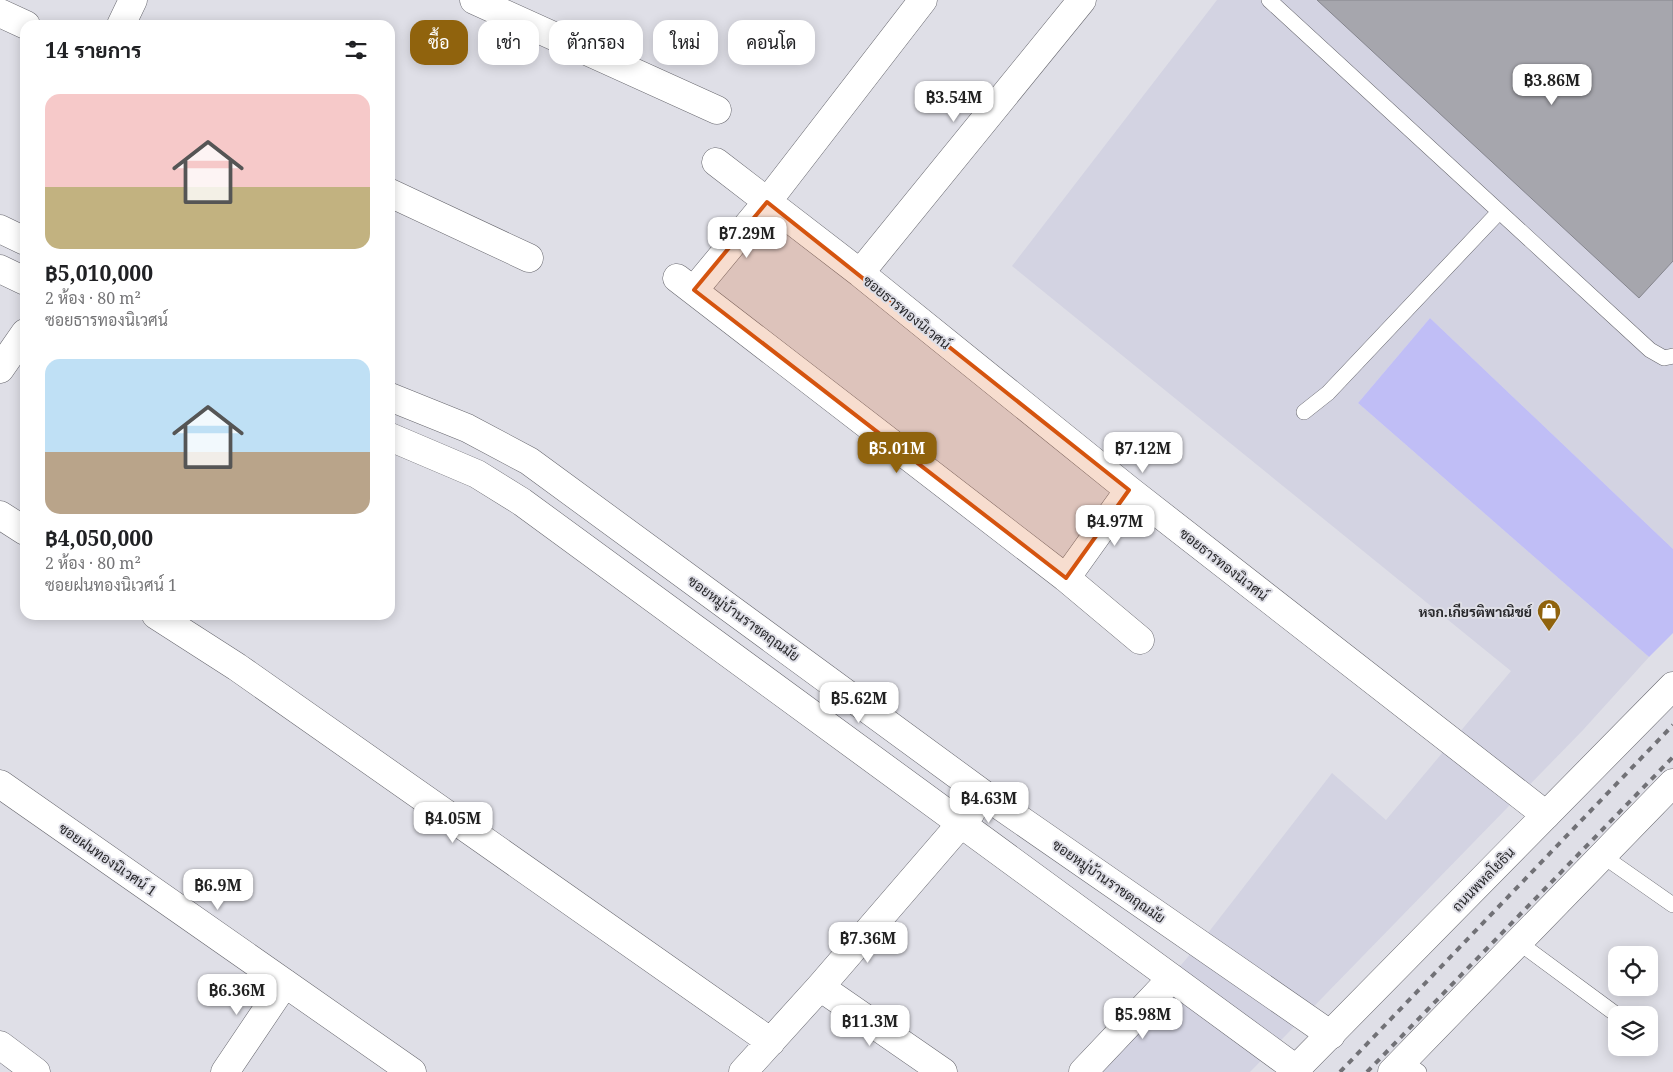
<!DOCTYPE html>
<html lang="th">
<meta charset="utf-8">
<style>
body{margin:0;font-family:"Noto Serif",Sarabun,serif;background:#f6f6f6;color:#202124;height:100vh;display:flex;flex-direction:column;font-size:19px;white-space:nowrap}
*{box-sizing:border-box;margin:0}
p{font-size:16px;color:#757577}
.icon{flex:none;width:28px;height:28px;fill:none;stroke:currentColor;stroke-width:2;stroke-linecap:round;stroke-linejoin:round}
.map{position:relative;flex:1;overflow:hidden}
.side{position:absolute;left:20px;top:20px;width:375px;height:600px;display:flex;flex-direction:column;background:#fff;border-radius:15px;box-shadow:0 2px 12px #0003}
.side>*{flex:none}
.banner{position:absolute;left:410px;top:20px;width:475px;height:45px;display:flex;gap:10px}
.fabs{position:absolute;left:1608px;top:946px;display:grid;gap:10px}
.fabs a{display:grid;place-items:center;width:50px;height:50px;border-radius:10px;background:#fff;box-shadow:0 2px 12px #0003;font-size:25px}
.price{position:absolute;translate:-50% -42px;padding:0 11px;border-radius:10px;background:#fff;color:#222;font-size:16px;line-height:32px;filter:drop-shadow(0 1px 2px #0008)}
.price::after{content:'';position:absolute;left:50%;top:30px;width:15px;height:11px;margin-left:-8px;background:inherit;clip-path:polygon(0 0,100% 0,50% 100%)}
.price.active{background:#90630d;color:#fff}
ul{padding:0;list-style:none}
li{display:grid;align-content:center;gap:10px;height:265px;padding:0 25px}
li span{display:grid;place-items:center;height:155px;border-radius:15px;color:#555}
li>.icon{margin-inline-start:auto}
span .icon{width:90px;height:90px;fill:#fffc;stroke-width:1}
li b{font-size:21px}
h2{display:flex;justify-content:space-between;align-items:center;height:60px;padding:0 25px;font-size:21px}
.chip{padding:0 18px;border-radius:15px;background:#fff;box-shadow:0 2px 12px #0003;font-size:18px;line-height:45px}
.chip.active{background:#90630d;color:#fff}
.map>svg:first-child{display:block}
.built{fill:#d3d3e2}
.green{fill:#c0bef6}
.building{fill:#a6a6ad;stroke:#85858d}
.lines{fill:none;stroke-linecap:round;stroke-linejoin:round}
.lane-casing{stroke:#67676e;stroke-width:16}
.street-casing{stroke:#67676e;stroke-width:29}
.primary-casing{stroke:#67676e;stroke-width:29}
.lane{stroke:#fff;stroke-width:15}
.street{stroke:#fff;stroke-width:28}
.primary{stroke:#fff;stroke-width:28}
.rail{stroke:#717176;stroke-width:4;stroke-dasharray:6 6;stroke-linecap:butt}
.marked{fill:#d5540f;fill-opacity:0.2;stroke:#d5540f;stroke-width:4;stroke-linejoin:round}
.labels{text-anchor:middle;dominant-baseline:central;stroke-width:4;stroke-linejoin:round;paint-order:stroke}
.street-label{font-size:14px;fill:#29292c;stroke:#dfdfe7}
.poi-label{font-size:14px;font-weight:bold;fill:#29292c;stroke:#dfdfe7;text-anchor:end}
</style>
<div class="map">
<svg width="1673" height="1072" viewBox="0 0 1673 1072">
<rect width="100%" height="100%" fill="#dfdfe7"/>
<!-- built -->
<path class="built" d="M1217 0H1673V549L1430 318 1358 403 1649 657 1583 730 1250 1072H1091L1208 933 1332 773 1386 820 1511 671 1012 266Z"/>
<!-- green -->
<path class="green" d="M1430 318 1673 549V633L1649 657 1358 403Z"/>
<!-- building -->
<path class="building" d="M1317 0H1673V261L1639 298Z"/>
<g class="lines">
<!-- lane casing -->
<g class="lane-casing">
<path id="lane" d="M1269 0 1650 350 1664 358 1673 356
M1304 412 1328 393 1499 212
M1603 856 1673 905
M1518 942 1617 1015
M1403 1060 1419 1072"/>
</g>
<!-- street casing -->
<g class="street-casing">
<path id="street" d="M474 0 717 110
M0 13 26 25
M121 25 133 0
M716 162 860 273 1129 490 1546 815
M390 193 529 258
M0 229 25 241
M0 269 25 281
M860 273 1082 0
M677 278 1066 578 1140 640
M694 290 767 202 923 0
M0 369 25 333
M390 397 467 428 529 461 986 796 1331 1035
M390 437 477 474 522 502 1296 1069
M0 515 25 531
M1066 578 1129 490
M156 615 237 667 771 1042
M0 784 412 1072
M820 987 943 1072
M0 1045 36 1072
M225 1072 285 983
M743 1072 820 987 971 812
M1083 1072 1172 978"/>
</g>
<!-- primary casing -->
<g class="primary-casing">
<path id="primary" d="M1293 1072 1673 686
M1392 1072 1673 783"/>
</g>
<!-- lane -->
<use href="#lane" class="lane"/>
<!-- street -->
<use href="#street" class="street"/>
<!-- primary -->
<use href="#primary" class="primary"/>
<!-- rail -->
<path class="rail" d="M1340 1072 1673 725
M1367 1072 1673 757"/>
</g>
<!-- marked area -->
<path class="marked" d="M767 202 1129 490 1066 578 694 290Z"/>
<!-- icons -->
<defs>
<g id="shop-pin" transform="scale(1.25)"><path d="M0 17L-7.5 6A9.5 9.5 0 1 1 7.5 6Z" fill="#90630d" stroke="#dfdfe7"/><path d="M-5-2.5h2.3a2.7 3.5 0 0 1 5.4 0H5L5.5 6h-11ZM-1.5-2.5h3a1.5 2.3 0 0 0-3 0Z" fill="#fff"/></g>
</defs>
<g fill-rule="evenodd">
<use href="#shop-pin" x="1549" y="611"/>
</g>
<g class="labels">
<!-- street labels -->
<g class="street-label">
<text transform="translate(907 312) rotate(39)">ซอยธารทองนิเวศน์</text>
<text transform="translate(1224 564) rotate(38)">ซอยธารทองนิเวศน์</text>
<text transform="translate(744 618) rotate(36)">ซอยหมู่บ้านราชตฤณมัย</text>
<text transform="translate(108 859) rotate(35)">ซอยฝนทองนิเวศน์ 1</text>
<text transform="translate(1483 879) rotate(-46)">ถนนพหลโยธิน</text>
<text transform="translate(1109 881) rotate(35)">ซอยหมู่บ้านราชตฤณมัย</text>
</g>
<!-- poi labels -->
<g class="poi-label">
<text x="1532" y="611">หจก.เกียรติพาณิชย์</text>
</g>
</g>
</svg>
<div class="fabs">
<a><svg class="icon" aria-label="locate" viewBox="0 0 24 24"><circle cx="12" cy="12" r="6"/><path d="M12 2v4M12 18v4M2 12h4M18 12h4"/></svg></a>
<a><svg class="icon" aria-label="layers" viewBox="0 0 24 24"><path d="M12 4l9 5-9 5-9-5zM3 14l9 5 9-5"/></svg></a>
</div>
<b class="price" style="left:1552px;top:106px">฿3.86M</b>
<b class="price" style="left:954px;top:123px">฿3.54M</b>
<b class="price" style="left:747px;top:259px">฿7.29M</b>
<b class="price active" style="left:897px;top:474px">฿5.01M</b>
<b class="price" style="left:1143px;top:474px">฿7.12M</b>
<b class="price" style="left:1115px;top:547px">฿4.97M</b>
<b class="price" style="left:859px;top:724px">฿5.62M</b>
<b class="price" style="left:989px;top:824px">฿4.63M</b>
<b class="price" style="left:453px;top:844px">฿4.05M</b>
<b class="price" style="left:218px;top:911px">฿6.9M</b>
<b class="price" style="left:868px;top:964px">฿7.36M</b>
<b class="price" style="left:237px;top:1016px">฿6.36M</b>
<b class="price" style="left:1143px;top:1040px">฿5.98M</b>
<b class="price" style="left:870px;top:1047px">฿11.3M</b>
<div class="banner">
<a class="chip active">ซื้อ</a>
<a class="chip">เช่า</a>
<a class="chip">ตัวกรอง</a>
<a class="chip">ใหม่</a>
<a class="chip">คอนโด</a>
</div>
<section class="side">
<h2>14 รายการ<svg class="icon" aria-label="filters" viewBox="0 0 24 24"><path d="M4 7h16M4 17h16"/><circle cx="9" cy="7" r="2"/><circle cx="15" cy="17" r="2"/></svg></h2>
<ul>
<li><span style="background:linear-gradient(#f6c9c9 60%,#c2b280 0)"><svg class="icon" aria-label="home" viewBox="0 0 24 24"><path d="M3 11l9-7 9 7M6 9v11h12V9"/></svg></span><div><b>฿5,010,000</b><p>2 ห้อง · 80 m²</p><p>ซอยธารทองนิเวศน์</p></div></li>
<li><span style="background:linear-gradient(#bfe0f5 60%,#b9a48a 0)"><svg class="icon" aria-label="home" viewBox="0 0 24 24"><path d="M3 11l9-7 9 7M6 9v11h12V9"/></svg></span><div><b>฿4,050,000</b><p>2 ห้อง · 80 m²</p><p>ซอยฝนทองนิเวศน์ 1</p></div></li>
</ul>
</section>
</div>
